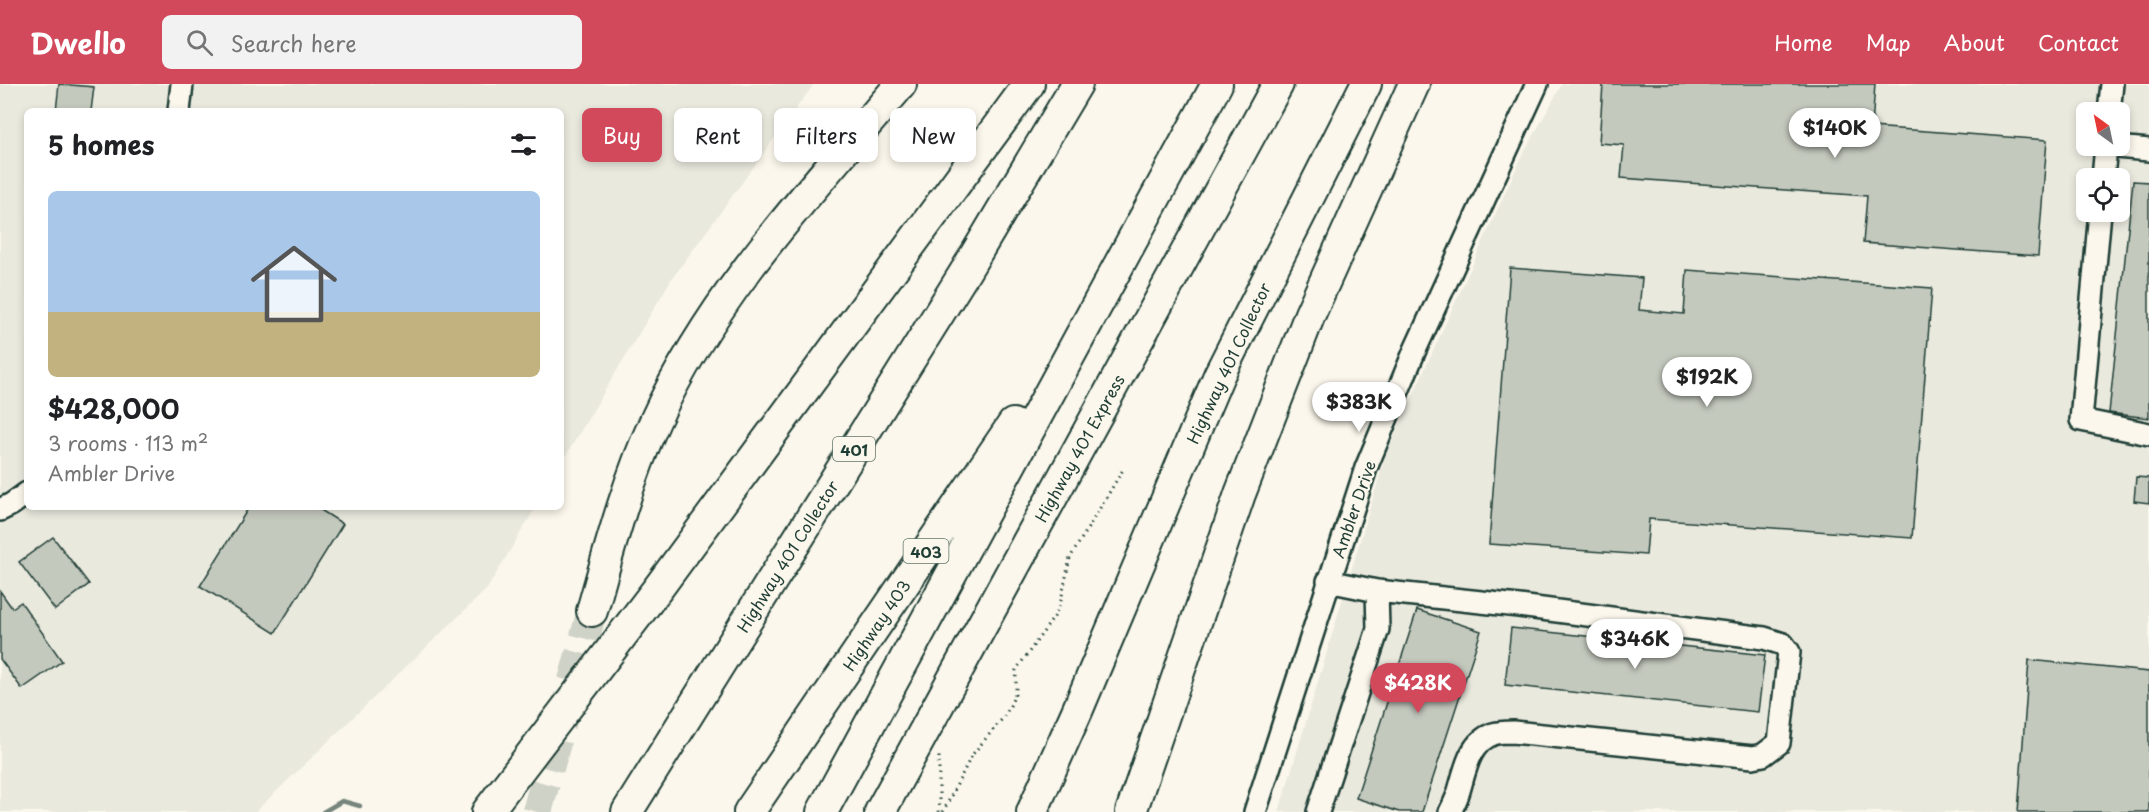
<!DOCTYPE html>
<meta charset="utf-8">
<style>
body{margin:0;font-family:"Playpen Sans",sans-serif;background:#f2f2f2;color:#202124;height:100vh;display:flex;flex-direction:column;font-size:22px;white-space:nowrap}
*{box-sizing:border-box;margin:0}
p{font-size:20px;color:#757577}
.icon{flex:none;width:33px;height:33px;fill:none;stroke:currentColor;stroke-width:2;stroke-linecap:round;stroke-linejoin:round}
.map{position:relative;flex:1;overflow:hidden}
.side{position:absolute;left:24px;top:24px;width:540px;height:402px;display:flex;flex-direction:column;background:#fff;border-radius:9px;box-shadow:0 3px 9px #0003}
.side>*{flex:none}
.banner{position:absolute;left:582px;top:24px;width:570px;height:54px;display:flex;gap:12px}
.needle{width:39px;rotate:327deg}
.tools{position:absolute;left:2076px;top:18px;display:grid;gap:12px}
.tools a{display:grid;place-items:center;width:54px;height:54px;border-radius:9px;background:#fff;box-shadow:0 3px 9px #0003;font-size:30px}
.price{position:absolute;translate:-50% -51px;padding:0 14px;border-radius:21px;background:#fff;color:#222;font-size:20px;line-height:39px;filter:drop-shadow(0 2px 3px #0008)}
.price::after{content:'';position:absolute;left:50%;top:36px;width:18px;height:14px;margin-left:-9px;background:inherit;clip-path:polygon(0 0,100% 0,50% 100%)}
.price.current{background:#d1495b;color:#fff}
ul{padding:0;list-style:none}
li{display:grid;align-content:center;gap:12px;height:318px;padding:0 24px}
li span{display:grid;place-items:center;height:186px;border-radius:9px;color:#555}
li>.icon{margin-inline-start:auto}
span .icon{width:108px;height:108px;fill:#fffc;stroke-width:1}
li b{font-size:26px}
h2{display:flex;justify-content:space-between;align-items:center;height:72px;padding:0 24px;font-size:26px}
.tag{padding:0 21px;border-radius:9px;background:#fff;box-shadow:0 3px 9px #0003;font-size:21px;line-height:54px}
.tag.current{background:#d1495b;color:#fff}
header{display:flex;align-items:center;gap:36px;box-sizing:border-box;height:84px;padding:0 30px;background:#d1495b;color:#fff}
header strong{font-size:28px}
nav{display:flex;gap:33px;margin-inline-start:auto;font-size:21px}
.search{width:420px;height:54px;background:#f2f2f2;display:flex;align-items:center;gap:15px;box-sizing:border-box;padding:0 21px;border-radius:9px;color:#757577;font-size:22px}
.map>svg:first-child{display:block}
.built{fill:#eae9de;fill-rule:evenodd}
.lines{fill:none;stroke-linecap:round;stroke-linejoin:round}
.stream{stroke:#74847b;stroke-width:4.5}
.building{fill:#c4c9be;stroke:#1f3d34;stroke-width:1.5}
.highway-tunnel{stroke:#cfd2c7;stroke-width:30;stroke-dasharray:30 15;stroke-linecap:butt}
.minor-casing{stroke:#1f3d34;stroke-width:26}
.highway-casing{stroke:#1f3d34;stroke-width:34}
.path{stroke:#1f3d34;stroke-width:3;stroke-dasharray:1.5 4.5;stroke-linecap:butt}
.minor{stroke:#fbf7ec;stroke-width:21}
.highway{stroke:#fbf7ec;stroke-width:30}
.labels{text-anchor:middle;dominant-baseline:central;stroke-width:4.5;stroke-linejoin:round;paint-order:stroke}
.shield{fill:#fbf7ec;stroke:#61756b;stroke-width:1.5}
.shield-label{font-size:15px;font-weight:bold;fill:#1f3d34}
.street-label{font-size:16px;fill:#1f3d34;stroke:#fbf7ec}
</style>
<header>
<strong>Dwello</strong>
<div class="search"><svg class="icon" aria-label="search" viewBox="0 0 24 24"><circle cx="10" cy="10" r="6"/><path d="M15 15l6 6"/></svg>Search here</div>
<nav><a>Home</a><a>Map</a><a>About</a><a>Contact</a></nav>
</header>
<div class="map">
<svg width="2149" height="728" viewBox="0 0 2149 728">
<rect width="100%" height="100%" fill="#fbf7ec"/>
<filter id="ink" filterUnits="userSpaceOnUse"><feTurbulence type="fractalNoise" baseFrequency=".0167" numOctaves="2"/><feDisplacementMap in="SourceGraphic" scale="12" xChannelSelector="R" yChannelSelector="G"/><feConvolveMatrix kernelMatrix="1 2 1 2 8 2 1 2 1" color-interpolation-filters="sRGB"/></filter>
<g filter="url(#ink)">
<!-- built -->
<path class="built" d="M0 0H814L671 196 561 380V27H27V423H536L487 505 255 728H0Z
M1562 0H2149V728H1279L1386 370 1521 74ZM2086 28H2120V62H2086ZM2086 94H2120V128H2086Z"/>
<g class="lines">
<!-- stream -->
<path class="stream" d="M323 728 342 717 360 722"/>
</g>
<!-- building -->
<path class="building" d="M59 0 94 3 91 27H56Z
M1603 0H1875L1872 43 2047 56 2038 172 1863 159 1867 112 1621 94 1624 61 1599 59Z
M2133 97 2149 98V334L2109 329Z
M1510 184 1642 194 1639 226 1684 230 1687 186 1932 204 1912 454 1649 435 1646 471 1489 460Z
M2136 393 2149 394V419L2134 417Z
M249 423H316L343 440 275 549 200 502Z
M53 453 89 500 55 526 19 478Z
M0 507 12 524 21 518 62 577 22 605 0 575Z
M1417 526 1481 547 1422 728H1399L1356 714Z
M1511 544 1765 571 1758 628 1505 601Z
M2029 576 2149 588V728H2018Z"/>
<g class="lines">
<!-- highway-tunnel -->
<path class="highway-tunnel" d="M537 728 592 527"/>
<!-- minor casing -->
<g class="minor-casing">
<path id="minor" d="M179 27 182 0
M2109 28 2112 0
M2106 62 2149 66
M2103 94 2106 62
M2100 128 2081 336 2149 350
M0 426 12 420 27 409
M1328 497 1377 507 1519 522 1764 554 1783 560 1789 568 1779 659 1763 671 1753 673 1513 648C1507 648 1499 648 1493 650 1468 659 1465 689 1458 710 1456 716 1453 722 1450 728
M1255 728 1366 384 1415 266 1537 0
M1318 728 1378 545 1377 507"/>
</g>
<!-- highway casing -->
<g class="highway-casing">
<path id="highway" d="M592 527C610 463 627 398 655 337 712 211 813 104 901 0
M487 728 659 503 1029 0
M627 728 965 188 1077 0
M749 728 1013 340
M822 728 1217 0
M880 728 1278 0
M1032 728 1078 625 1219 291 1366 0
M1131 728 1240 410 1310 230 1414 0"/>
</g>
<!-- path -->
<path class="path" d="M939 728V670
M943 728 972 671 1003 634 1009 624 1016 608V586L1054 533 1060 521 1070 474 1124 384"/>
<!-- minor -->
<use href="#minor" class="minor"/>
<!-- highway -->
<use href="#highway" class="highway"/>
</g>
</g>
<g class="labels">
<!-- shield labels -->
<g class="shield">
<rect x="833" y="353" width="42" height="24" rx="4.5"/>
<rect x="903.5" y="455" width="45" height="24" rx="4.5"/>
</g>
<g class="shield-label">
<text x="854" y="365">401</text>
<text x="926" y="467">403</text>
</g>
<!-- street labels -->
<g class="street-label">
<text transform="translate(1228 279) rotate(-65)">Highway 401 Collector</text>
<text transform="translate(1079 364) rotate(-61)">Highway 401 Express</text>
<text transform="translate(1353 425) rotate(-71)">Ambler Drive</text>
<text transform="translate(787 472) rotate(-58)">Highway 401 Collector</text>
<text transform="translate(876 541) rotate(-56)">Highway 403</text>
</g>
</g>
</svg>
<div class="tools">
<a><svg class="needle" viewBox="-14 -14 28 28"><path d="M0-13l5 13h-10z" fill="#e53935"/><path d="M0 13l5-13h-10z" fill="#757577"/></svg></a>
<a><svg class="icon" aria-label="locate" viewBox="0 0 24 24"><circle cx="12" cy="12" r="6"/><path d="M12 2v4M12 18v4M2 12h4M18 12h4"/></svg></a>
</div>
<b class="price" style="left:1835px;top:75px">$140K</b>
<b class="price" style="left:1707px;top:324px">$192K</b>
<b class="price" style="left:1359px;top:349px">$383K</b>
<b class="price" style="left:1635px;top:586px">$346K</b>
<b class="price current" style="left:1418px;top:630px">$428K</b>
<div class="banner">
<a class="tag current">Buy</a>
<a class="tag">Rent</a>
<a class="tag">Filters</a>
<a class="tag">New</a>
</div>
<section class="side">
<h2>5 homes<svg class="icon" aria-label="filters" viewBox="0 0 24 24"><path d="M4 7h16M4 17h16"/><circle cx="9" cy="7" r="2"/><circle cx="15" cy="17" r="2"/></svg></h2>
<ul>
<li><span style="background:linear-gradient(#a9c7e8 65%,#c2b280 0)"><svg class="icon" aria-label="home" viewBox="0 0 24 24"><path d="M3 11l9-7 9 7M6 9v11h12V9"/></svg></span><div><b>$428,000</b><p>3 rooms · 113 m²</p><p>Ambler Drive</p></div></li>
</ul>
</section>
</div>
